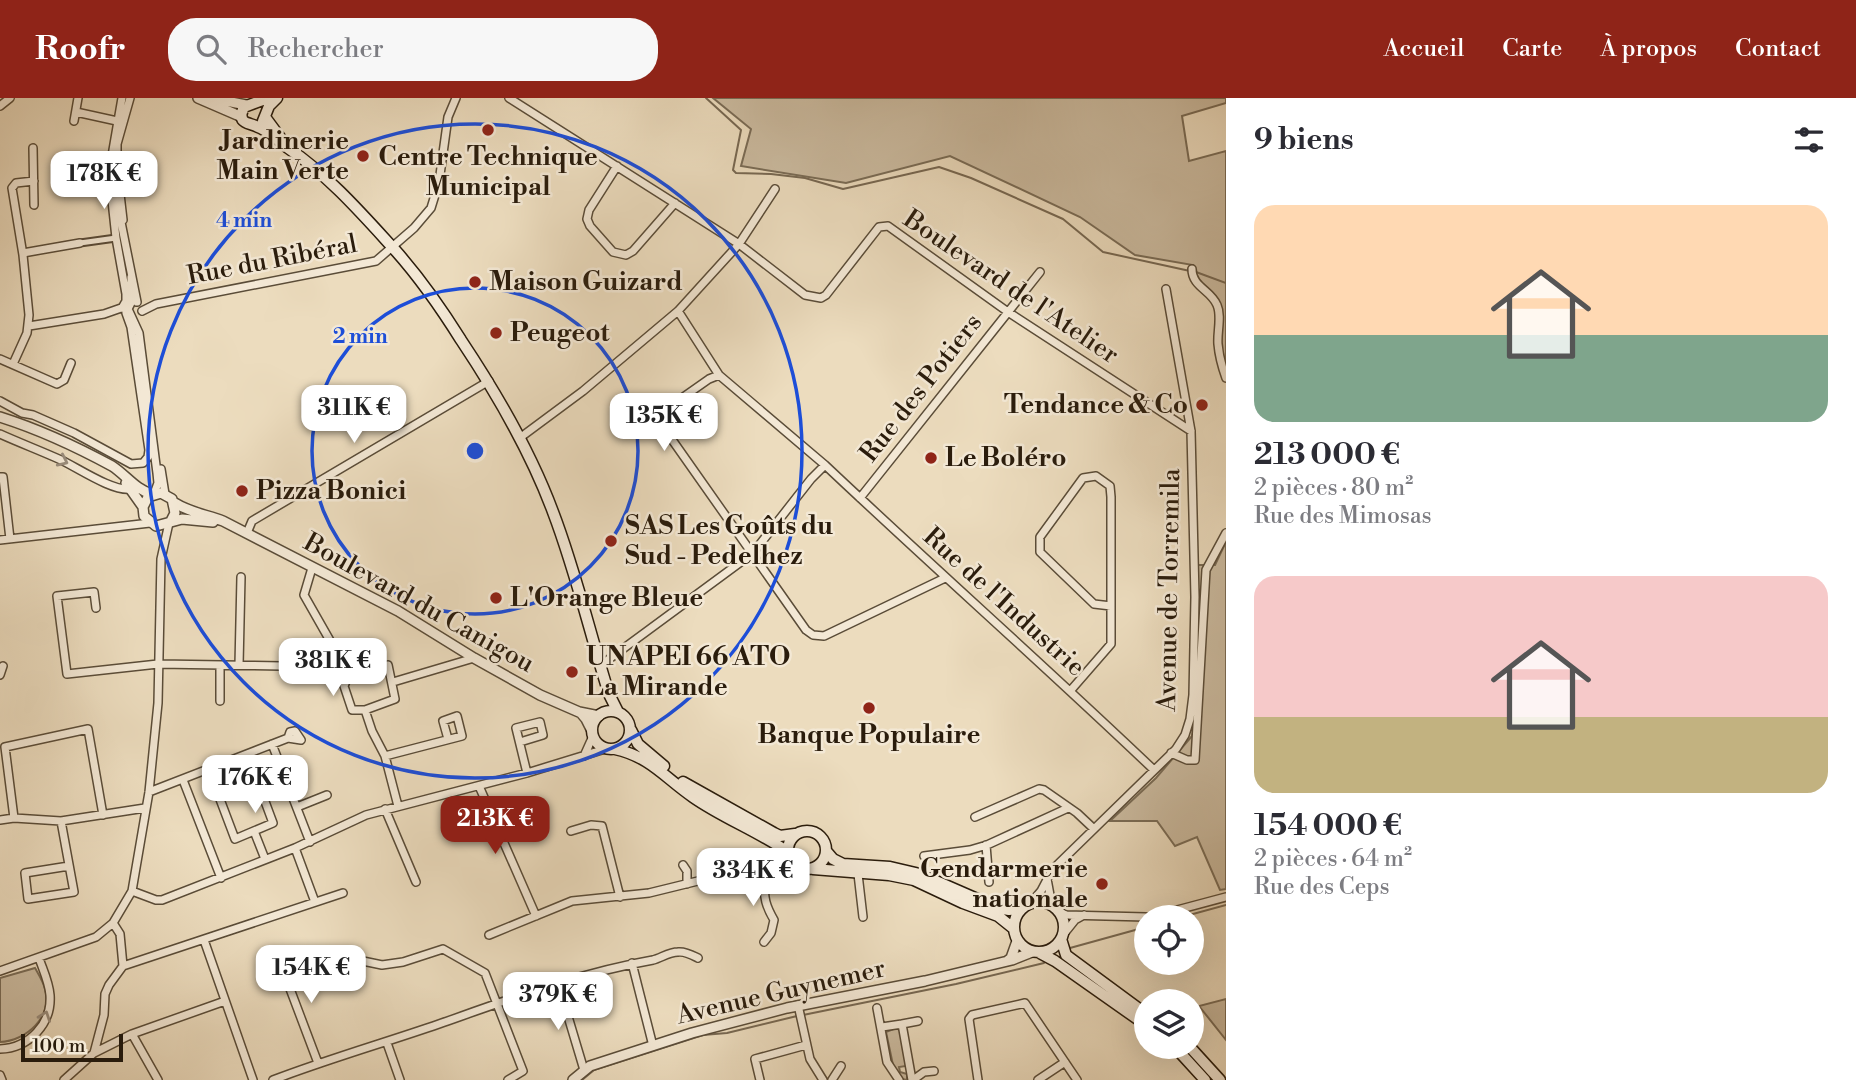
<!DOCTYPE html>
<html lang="fr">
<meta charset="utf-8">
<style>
body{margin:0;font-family:"Libre Bodoni",serif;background:#f7f7f7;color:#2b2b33;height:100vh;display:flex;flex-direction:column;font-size:26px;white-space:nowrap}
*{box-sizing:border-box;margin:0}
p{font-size:23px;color:#7c7c81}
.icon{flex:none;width:38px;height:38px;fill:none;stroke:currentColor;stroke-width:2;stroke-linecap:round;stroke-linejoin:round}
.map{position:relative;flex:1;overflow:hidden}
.drawer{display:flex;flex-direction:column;background:#fff;width:630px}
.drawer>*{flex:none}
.buttons{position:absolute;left:1134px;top:807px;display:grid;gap:14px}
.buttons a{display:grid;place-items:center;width:70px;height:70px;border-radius:50%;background:#fff;box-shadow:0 7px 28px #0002;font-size:35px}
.scale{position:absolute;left:21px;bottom:18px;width:102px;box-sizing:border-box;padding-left:7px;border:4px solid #2a1c0c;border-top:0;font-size:19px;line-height:24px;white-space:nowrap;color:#2a1c0c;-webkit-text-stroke:5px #f3e8d5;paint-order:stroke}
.price{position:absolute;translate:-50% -60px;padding:0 16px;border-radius:14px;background:#fff;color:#222;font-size:23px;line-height:46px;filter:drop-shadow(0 2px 4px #0008)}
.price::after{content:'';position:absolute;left:50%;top:42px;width:21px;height:16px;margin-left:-10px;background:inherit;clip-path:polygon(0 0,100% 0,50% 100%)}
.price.selected{background:#8f2418;color:#fff}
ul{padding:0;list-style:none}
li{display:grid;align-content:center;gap:14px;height:371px;padding:0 28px}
li span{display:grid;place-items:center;height:217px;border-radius:21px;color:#555}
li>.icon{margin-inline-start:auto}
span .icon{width:126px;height:126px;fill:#fffc;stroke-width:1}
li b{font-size:30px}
h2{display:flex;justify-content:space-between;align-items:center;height:84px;padding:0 28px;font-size:30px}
header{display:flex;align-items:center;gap:42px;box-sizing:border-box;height:98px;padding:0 35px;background:#8f2418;color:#fff}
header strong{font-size:33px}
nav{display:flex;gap:38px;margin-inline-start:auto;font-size:24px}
.search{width:490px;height:63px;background:#f7f7f7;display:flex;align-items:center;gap:18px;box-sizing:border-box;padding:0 24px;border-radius:28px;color:#7c7c81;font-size:26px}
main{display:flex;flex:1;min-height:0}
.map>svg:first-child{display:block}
.green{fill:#cbbba0;stroke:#7a6c56;stroke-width:2}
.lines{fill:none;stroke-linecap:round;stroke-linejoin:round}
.stream{stroke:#776852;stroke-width:2}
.pedestrian-casing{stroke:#5a4c38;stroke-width:9}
.minor-casing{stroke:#5a4c38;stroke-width:10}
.tertiary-casing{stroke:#5a4c38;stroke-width:12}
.secondary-casing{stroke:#2a1c0c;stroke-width:13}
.pedestrian{stroke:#f3e8d5;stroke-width:5}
.minor{stroke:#f3e8d5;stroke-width:7}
.tertiary{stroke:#f3e8d5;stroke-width:9}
.secondary{stroke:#f3e8d5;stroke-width:10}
.oneway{stroke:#998c7b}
.ring{fill:none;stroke:#1d4ed8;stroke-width:3.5}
.poi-dot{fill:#8f2418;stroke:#f3e8d5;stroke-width:2.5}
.labels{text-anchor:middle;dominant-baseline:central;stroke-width:5;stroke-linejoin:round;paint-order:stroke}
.poi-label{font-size:26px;font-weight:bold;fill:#2a1c0c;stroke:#f3e8d5;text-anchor:start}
.street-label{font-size:26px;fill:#2a1c0c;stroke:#f3e8d5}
.centre{fill:#1d4ed8;stroke:#f3e8d5;stroke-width:3.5}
.ring-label{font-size:21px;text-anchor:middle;font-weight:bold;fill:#1d4ed8;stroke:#f3e8d5;stroke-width:5;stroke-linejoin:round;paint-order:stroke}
</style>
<header>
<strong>Roofr</strong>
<div class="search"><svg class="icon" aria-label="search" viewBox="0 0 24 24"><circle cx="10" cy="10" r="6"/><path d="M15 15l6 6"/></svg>Rechercher</div>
<nav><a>Accueil</a><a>Carte</a><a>À propos</a><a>Contact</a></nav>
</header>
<main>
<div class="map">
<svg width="1226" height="982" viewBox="0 0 1226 982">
<rect width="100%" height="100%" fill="#ecdcbe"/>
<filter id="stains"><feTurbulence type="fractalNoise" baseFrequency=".00286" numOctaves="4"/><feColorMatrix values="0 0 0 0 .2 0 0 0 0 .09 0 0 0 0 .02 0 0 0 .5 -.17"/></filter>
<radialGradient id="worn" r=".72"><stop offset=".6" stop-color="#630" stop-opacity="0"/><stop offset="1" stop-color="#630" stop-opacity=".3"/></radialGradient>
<!-- green -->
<path class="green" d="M713 0H1226V5L1182 18 1189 63 1226 53V271L1221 250V209L1215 199 1195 178 1193 167 1135 157 1080 119 950 58 846 85 741 68 751 31Z
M1226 444V791L1220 792 1197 739 1175 748 1157 723H1110L1156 680 1192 638 1198 599V467H1215Z
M35 870C39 877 43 883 45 891 53 919 26 943 0 944V880Z
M1226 901V942L1199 908Z
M896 930 900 932 906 968 899 969 900 974 907 976V982L902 981 893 967 886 934Z"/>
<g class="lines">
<!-- stream -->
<path class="stream" d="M706 0 741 32 733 72 736 75 771 76 805 80 843 91 939 69 971 80 1063 121 1103 154 1190 173
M1196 174 1226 185
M1182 819 1226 807
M1070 850 1146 829
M803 917 956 886 1044 865
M1183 951 1197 964
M1208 976 1212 982
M582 982 594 972 703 937 727 935 797 918"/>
<!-- pedestrian casing -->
<g class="pedestrian-casing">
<path id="pedestrian" d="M80 145 116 140"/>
</g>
<!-- minor casing -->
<g class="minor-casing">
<path id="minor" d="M130 0 117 46V104L137 204
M509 0 739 146 805 197 821 200 826 197 879 129 888 128 1008 214 1191 333
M0 8 10 0
M76 14 117 23
M74 23 78 0
M33 50 34 107
M617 68 589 112 587 121 590 128 613 154 626 157 633 153 675 105
M120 96 123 122
M23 155 80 145
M1192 171C1192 189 1211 192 1217 207 1222 218 1217 234 1218 246 1219 258 1222 269 1226 280
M131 179V205L128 211 139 235 157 375 158 385 154 396
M122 210 126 203V196L116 140 109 75 122 0
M142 213 156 206 376 163 414 130 431 110 439 84 448 19 456 0
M29 228 104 216 124 209
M0 261 57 286 64 282 71 265
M13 266 27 235 29 217 23 157 12 90 16 85 34 83
M719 277 709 281 662 314 660 319 661 326 806 532 813 537 824 538 945 480
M0 303 22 315 33 317 74 335 131 366 143 365 148 359 149 352 131 229 126 215
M0 336C20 345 41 353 61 362 78 370 113 394 131 391
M521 339 583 293 678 213 739 146 775 91
M825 367C934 470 1046 569 1154 672
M161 371 165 396
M0 379H3L10 441
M860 400 1040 174
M247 435 252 423 489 283
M0 442 150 425
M312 470 304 497 349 576
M96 510 94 494 57 498 67 576 158 566 282 568 331 545
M220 567V603
M239 567 241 479
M388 567 395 601 365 612H352L344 588 349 576Z
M601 567 753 455 811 381 825 367 719 277 678 213
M0 577 3 568
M393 584 474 560
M1071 592 1111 546V399L1110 388 1096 378 1083 380 1040 439V454L1094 506 1111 508
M365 612 372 633 385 658 398 708
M520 644 543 637 540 624 516 630 527 675
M272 646 310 744
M1171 655 1187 662H1195L1206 472 1226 435
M385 658 462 638 457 618 443 623 448 641
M584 658 593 638
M227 664 236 689
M183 682 221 780
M257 682 273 725 235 741 218 696Z
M479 688 536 818
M149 694 288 640 290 634 295 633 301 642 288 640
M297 709 327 697
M385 711 416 784
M975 719 1039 691 1044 692 1077 715 1094 731
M14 720 5 649 88 631 103 717
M0 722 14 720 61 723 145 710
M61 723 74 794 28 801 25 775 69 768
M254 733 265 761
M571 733 591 727 602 728 620 799
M986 747 989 784
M295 750 315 804
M924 758 970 752 987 747 1068 710
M683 767 687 773V786
M858 776 863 819
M990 776 1001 775
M1047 781 1052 808
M780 785 789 775V760
M132 793 156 802H162L295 750 366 717 527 675 605 651
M1030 806 1041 793 1052 772 1176 651 1185 637 1190 621 1193 597 1195 499 1191 333 1166 191
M1058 813 1066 817 1146 819
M1151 819 1226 799
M489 837 572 803 649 795 706 781H740L787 786 798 781 807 772
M1063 837 1075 822 1084 817
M204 842 253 982
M764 844 771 835 774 822C767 810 762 798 766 784
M278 859 318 965
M632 865 653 948
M123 868 343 795
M0 873 96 839 113 825 132 793 149 694 158 605 161 461 169 425
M287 884 342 864 358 862 382 867 403 864 443 851 485 875 523 973 508 982
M558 885 584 972
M798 907 810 961 823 982
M877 910 887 964 899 982
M902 926 918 923
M882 929 902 926 912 982
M132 936 158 982
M387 945 400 982
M0 951C29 950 52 926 50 897 49 884 43 872 39 860
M94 955 104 917 105 896 109 887 123 868 120 836 113 825
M0 977 2 982
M64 982 94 955 132 936 225 903
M273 982C328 961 384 945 439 926 510 901 579 875 653 862 661 860 669 854 678 854 685 853 692 857 698 860
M760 982 755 961 806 947
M832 982 841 968
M913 982 924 974 934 973
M978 982 969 921 972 917 1025 905 1077 982
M1038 982 1065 964"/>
</g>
<!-- tertiary casing -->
<g class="tertiary-casing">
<path id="tertiary" d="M198 0 242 19
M212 0 246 7
M0 319C38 331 77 349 112 368 126 377 136 392 152 396
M126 385 143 409
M175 405C189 414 207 417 223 423L398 513 474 560 540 597 579 614 599 618
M171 423 175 415 172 401 161 395 148 399 143 409 144 418 156 428 182 421 213 424
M581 615 586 621 592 633
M1007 863 1011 860 1017 843
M573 982 590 968 692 935 787 910 925 883 1012 862 1032 854"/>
</g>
<!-- secondary casing -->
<g class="secondary-casing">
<path id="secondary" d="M268 0 244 9C236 26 248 24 258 29 266 32 281 44 288 50 329 78 362 116 395 152 420 180 441 210 461 242 497 296 530 352 553 414 576 474 590 536 609 596L618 614
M265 19 282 42
M263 23 269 8 277 0
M592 632a19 19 0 1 1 38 0a19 19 0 1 1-38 0Z
M631 632 638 646 664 668
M615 651C651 659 665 680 693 699 723 720 758 733 788 754
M683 684 774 735 780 738 795 736
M788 752a19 19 0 1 1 38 0a19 19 0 1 1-38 0Z
M827 754 833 761 843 766 890 769 920 776 998 810 1009 812 1024 809
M813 771 889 777 914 782 963 805 998 818 1013 830
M1014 829a25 25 0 1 1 50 0a25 25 0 1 1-50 0Z
M1061 841 1066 857 1146 916
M1040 855 1055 863 1146 927
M1174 948 1205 982
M1189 948 1220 982"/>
</g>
<!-- pedestrian -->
<use href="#pedestrian" class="pedestrian"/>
<!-- minor -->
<use href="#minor" class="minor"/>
<!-- tertiary -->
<use href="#tertiary" class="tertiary"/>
<!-- secondary -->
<use href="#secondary" class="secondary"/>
</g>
<!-- one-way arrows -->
<defs><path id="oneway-chevron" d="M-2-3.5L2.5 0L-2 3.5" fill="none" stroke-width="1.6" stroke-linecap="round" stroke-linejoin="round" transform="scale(1.75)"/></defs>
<g class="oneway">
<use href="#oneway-chevron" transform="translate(63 363) rotate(25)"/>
<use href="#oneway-chevron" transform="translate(45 918) rotate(-70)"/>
</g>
<!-- distance rings -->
<g class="ring">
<circle cx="475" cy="353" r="163"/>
<circle cx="475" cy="353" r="327"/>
</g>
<!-- markers -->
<g class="poi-dot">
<circle cx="488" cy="32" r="7"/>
<circle cx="363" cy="58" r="7"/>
<circle cx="475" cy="184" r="7"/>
<circle cx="496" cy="235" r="7"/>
<circle cx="1202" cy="307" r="7"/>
<circle cx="931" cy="360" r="7"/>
<circle cx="242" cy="393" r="7"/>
<circle cx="611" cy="443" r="7"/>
<circle cx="496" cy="500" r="7"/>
<circle cx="572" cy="574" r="7"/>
<circle cx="869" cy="610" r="7"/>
<circle cx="1102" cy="786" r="7"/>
</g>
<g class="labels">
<!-- poi labels -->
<g class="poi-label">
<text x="349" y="43" text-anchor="end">Jardinerie<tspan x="349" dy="30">Main Verte</tspan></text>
<text x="488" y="59" text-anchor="middle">Centre Technique<tspan x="488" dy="30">Municipal</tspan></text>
<text x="489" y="184">Maison Guizard</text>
<text x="510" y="235">Peugeot</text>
<text x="1188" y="307" text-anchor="end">Tendance &amp; Co</text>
<text x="945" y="360">Le Boléro</text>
<text x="256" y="393">Pizza Bonici</text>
<text x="625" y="428">SAS Les Goûts du<tspan x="625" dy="30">Sud - Pedelhez</tspan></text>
<text x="510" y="500">L'Orange Bleue</text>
<text x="586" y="559">UNAPEI 66 ATO<tspan x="586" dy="30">La Mirande</tspan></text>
<text x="869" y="637" text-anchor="middle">Banque Populaire</text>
<text x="1088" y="771" text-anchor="end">Gendarmerie<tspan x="1088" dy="30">nationale</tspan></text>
</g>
<!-- street labels -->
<g class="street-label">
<text transform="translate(272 162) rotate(-11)">Rue du Ribéral</text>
<text transform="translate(1011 189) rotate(34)">Boulevard de l'Atelier</text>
<text transform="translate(921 290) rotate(-52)">Rue des Potiers</text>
<text transform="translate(1169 492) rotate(-89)">Avenue de Torremila</text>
<text transform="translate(1004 504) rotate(42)">Rue de l'Industrie</text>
<text transform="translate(419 505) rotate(29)">Boulevard du Canigou</text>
<text transform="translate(781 894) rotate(-13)">Avenue Guynemer</text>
</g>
</g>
<circle cx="475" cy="353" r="10" class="centre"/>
<g class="ring-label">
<text x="244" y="129">4 min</text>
<text x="360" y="245">2 min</text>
</g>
<rect width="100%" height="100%" filter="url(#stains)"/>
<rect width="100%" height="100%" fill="url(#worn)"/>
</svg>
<div class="buttons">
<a><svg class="icon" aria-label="locate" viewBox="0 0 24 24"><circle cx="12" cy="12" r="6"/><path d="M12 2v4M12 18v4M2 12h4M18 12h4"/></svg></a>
<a><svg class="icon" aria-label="layers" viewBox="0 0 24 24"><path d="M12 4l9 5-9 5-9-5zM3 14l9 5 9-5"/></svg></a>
</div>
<div class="scale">100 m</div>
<b class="price" style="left:104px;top:113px">178K €</b>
<b class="price" style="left:354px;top:347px">311K €</b>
<b class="price" style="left:664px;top:355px">135K €</b>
<b class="price" style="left:333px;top:600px">381K €</b>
<b class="price" style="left:255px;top:717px">176K €</b>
<b class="price selected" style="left:495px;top:758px">213K €</b>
<b class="price" style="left:753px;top:810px">334K €</b>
<b class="price" style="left:311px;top:907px">154K €</b>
<b class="price" style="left:558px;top:934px">379K €</b>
</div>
<section class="drawer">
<h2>9 biens<svg class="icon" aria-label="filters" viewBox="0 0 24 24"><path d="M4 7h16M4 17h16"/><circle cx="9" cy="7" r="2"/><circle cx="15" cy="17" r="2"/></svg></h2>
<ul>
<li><span style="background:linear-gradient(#ffd9b3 60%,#7fa58c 0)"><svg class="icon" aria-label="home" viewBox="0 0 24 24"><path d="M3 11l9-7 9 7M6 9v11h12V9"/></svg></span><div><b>213 000 €</b><p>2 pièces · 80 m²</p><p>Rue des Mimosas</p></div></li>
<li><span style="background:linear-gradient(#f6c9c9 65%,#c2b280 0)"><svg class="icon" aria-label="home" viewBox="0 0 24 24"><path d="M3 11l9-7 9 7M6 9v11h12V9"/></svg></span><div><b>154 000 €</b><p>2 pièces · 64 m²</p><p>Rue des Ceps</p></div></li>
</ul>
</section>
</main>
